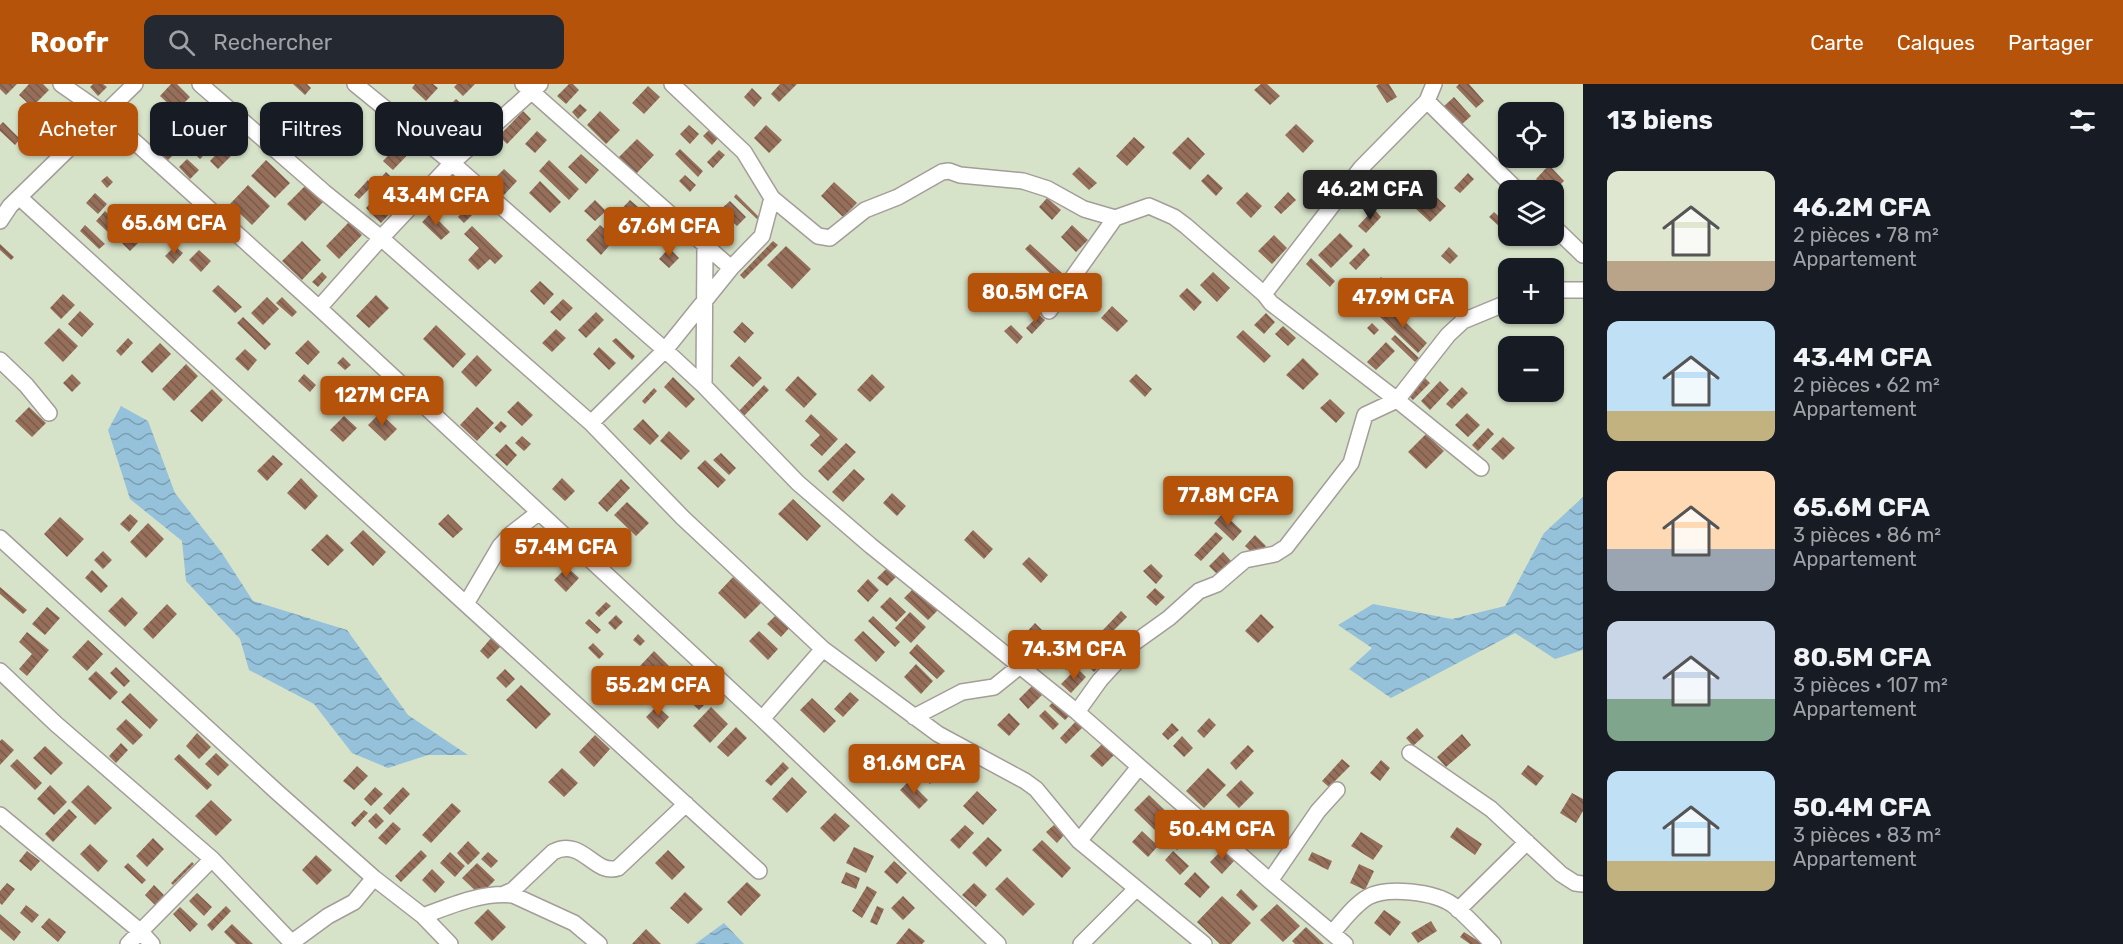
<!DOCTYPE html>
<html lang="fr">
<meta charset="utf-8">
<style>
body{margin:0;font-family:Rubik,sans-serif;background:#242831;color:#f1f3f6;height:100vh;display:flex;flex-direction:column;font-size:22px;white-space:nowrap}
*{box-sizing:border-box;margin:0}
p{font-size:20px;color:#9ea1a6}
.icon{flex:none;width:33px;height:33px;fill:none;stroke:currentColor;stroke-width:2;stroke-linecap:round;stroke-linejoin:round}
.map{position:relative;flex:1;overflow:hidden}
.details{display:flex;flex-direction:column;background:#171b24;width:540px}
.details>*{flex:none}
.top-card{position:absolute;left:18px;top:18px;width:570px;height:54px;display:flex;gap:12px}
.buttons{position:absolute;left:1498px;top:18px;display:grid;gap:12px}
.buttons a{display:grid;place-items:center;width:66px;height:66px;border-radius:12px;background:#171b24;box-shadow:0 2px 4px #0004;font-size:30px}
.price{position:absolute;translate:-50% -51px;padding:0 14px;border-radius:6px;background:#b45309;color:#fff;font-size:20px;line-height:39px;filter:drop-shadow(0 2px 3px #0008)}
.price::after{content:'';position:absolute;left:50%;top:36px;width:18px;height:14px;margin-left:-9px;background:inherit;clip-path:polygon(0 0,100% 0,50% 100%)}
.price.selected{background:#222;color:#fff}
ul{padding:0;list-style:none}
li{display:flex;align-items:center;gap:18px;height:150px;padding:0 24px}
li span{display:grid;place-items:center;flex:none;width:168px;height:120px;border-radius:12px;color:#555}
li>.icon{margin-inline-start:auto}
span .icon{width:72px;height:72px;fill:#fffc;stroke-width:1}
li b{font-size:26px}
h2{display:flex;justify-content:space-between;align-items:center;height:72px;padding:0 24px;font-size:26px}
.tag{padding:0 21px;border-radius:12px;background:#171b24;box-shadow:0 2px 4px #0004;font-size:21px;line-height:54px}
.tag.selected{background:#b45309;color:#fff}
header{display:flex;align-items:center;gap:36px;box-sizing:border-box;height:84px;padding:0 30px;background:#b45309;color:#fff}
header strong{font-size:28px}
nav{display:flex;gap:33px;margin-inline-start:auto;font-size:21px}
.search{width:420px;height:54px;background:#242831;display:flex;align-items:center;gap:15px;box-sizing:border-box;padding:0 21px;border-radius:12px;color:#9ea1a6;font-size:22px}
main{display:flex;flex:1;min-height:0}
.map>svg:first-child{display:block}
.green{fill:#d7e3c9;fill-rule:evenodd}
.water{fill:url(#water-waves)}
.building{fill:url(#building-back-hatch)}
.lines{fill:none;stroke-linecap:round;stroke-linejoin:round}
.minor-casing{stroke:#a49d99;stroke-width:18}
.minor{stroke:#fff;stroke-width:15}
</style>
<header>
<strong>Roofr</strong>
<div class="search"><svg class="icon" aria-label="search" viewBox="0 0 24 24"><circle cx="10" cy="10" r="6"/><path d="M15 15l6 6"/></svg>Rechercher</div>
<nav><a>Carte</a><a>Calques</a><a>Partager</a></nav>
</header>
<main>
<div class="map">
<svg width="1583" height="860" viewBox="0 0 1583 860">
<defs>
<pattern id="water-waves" width="16" height="10" patternUnits="userSpaceOnUse" patternTransform="scale(1.5)"><rect width="16" height="10" fill="#95c2da"/><path d="M0 5q4-4 8 0t8 0" fill="none" stroke="#7a9eb1"/></pattern>
<pattern id="building-back-hatch" width="6" height="6" patternUnits="userSpaceOnUse" patternTransform="scale(1.5)"><rect width="6" height="6" fill="#966f5b"/><path d="M-1 5l2 2M0 0l6 6M5-1l2 2" fill="none" stroke="#7b5b4b"/></pattern>
</defs>
<rect width="100%" height="100%" fill="#fdf6f2"/>
<!-- green -->
<path class="green" d="M0 0H1583V860H0ZM1509 28H1554V74H1509ZM1509 106H1554V152H1509ZM1509 184H1554V230H1509ZM1509 262H1554V308H1509Z"/>
<!-- water -->
<path class="water" d="M121 322 148 337 175 409 222 469 253 517 347 546 408 631 468 671H428L388 684 352 669 314 620 249 586 240 555 186 497 182 457 130 415 108 346Z
M1583 413V566L1555 575 1515 549 1391 614 1349 585 1372 564 1338 541 1373 520 1452 535 1505 522 1544 449Z
M724 839 744 860H695Z"/>
<!-- building -->
<path class="building" d="M0 0H17L6 11 0 5Z
M29 0H43L49 6 32 23 19 11Z
M93 0H103L107 3 98 12 90 3Z
M171 0H177L190 13 176 27 160 12Z
M293 0H307L311 4 305 11Z
M415 0H433L438 4 426 17 412 4Z
M457 0H475L463 12 454 3Z
M569 0H573L579 6 566 20 557 12Z
M780 0H797L779 18 771 10Z
M1261 0H1267L1280 12 1270 21 1254 6Z
M1379 0H1389L1397 13 1387 19 1376 2Z
M1459 0H1469L1484 17 1476 24 1456 3Z
M648 2 660 13 644 30 632 19Z
M752 4 762 14 754 23 744 13Z
M1454 13 1471 32 1460 42 1443 23Z
M456 15 469 27 462 35 448 23Z
M63 19 77 32 64 45 51 32Z
M441 19 451 29 434 47 423 37Z
M580 20 587 26 578 35 572 28Z
M523 27 531 35 507 60 499 52Z
M600 27 620 46 606 60 587 41Z
M3 38 20 55 15 61 0 47V41Z
M180 38 209 66 200 75 171 47Z
M1296 40 1314 57 1303 69 1285 51Z
M689 41 699 50 690 60 680 50Z
M766 41 782 56 769 69 754 54Z
M711 44 720 52 712 61 703 52Z
M537 47 547 56 535 69 525 60Z
M407 52 417 61 393 86 383 77Z
M1134 53 1145 63 1127 82 1116 72Z
M1188 53 1205 70 1190 86 1172 69Z
M165 55 177 67 166 78 154 67Z
M637 55 654 71 635 91 618 74Z
M226 60 235 68 218 85 210 77Z
M680 65 703 87 698 93 675 70Z
M719 66 725 71 713 84 707 78Z
M581 70 599 86 586 100 568 83Z
M187 75 199 86 190 95 179 83Z
M266 76 290 99 275 114 251 92Z
M549 76 579 105 569 116 539 87Z
M1549 81 1564 97 1555 106H1547L1536 95Z
M1079 83 1097 99 1089 106 1072 90Z
M504 85 517 97 504 111 490 99Z
M386 88 409 110 400 120 377 98Z
M1468 89 1474 95 1460 109 1454 104Z
M1208 90 1223 104 1216 112 1201 97Z
M685 91 696 101 690 108 679 97Z
M107 92 113 98 107 104 101 97Z
M368 96 373 101 359 115 354 111Z
M540 97 561 118 550 129 529 109Z
M834 98 857 119 843 133 821 112Z
M308 99 325 116 305 137 287 120Z
M248 101 270 122 252 141 230 120Z
M1247 108 1262 122 1251 134 1236 119Z
M1288 108 1296 116 1281 130 1274 123Z
M1431 108 1446 122 1430 138 1415 124Z
M95 109 107 120 98 130 86 119Z
M736 110 760 134 758 136 734 113Z
M378 111 393 126 381 139 366 124Z
M1047 114 1061 126 1052 136 1039 123Z
M475 115 482 121 464 139 458 133Z
M595 116 606 127 595 137 584 127Z
M630 116 645 129 624 151 610 137Z
M730 117 746 133 737 142 720 126Z
M184 125 195 136 180 152 169 142Z
M1374 125 1381 133 1366 149 1358 142Z
M105 127 117 139 108 148 96 137Z
M1494 128 1507 140 1502 145 1489 133Z
M431 129 450 148 441 156 422 138Z
M206 135 213 142 199 157 192 150Z
M142 137 151 146 130 167 121 158Z
M349 138 362 151 339 175 326 162Z
M85 141 105 160 99 165 80 147Z
M600 141 615 155 601 171 586 156Z
M1072 141 1088 156 1076 168 1061 153Z
M472 142 503 172 495 180 490 175 478 186 468 176 479 164 464 150Z
M1340 149 1353 162 1331 184 1318 171Z
M1274 151 1287 164 1272 180 1258 167Z
M302 157 321 176 302 196 282 177Z
M773 157 778 161 744 195 740 191Z
M0 160 14 173 11 176 0 166Z
M1030 160 1063 190 1057 196 1025 165Z
M175 162 183 169 173 180 165 172Z
M786 162 811 185 792 205 767 181Z
M1449 163 1458 172 1450 180 1441 172Z
M669 164 679 174 669 184 659 175Z
M1364 164 1370 171 1356 186 1349 179Z
M199 166 211 177 201 188 189 176Z
M1311 174 1335 197 1330 203 1306 180Z
M322 188 327 193 318 203 312 198Z
M1213 188 1230 204 1217 218 1200 201Z
M1381 193 1391 203 1374 221 1363 211Z
M1356 194 1361 199 1353 208 1347 203Z
M540 197 554 210 544 221 530 207Z
M218 201 242 223 235 229 212 207Z
M1187 204 1202 218 1194 227 1179 212Z
M63 210 75 221 61 235 50 224Z
M376 211 389 224 369 244 356 232Z
M267 213 279 225 263 241 251 229Z
M282 213 297 228 292 233 276 219Z
M563 215 573 224 560 237 550 228Z
M1112 222 1128 237 1117 248 1101 234Z
M1389 222 1427 259 1418 269 1379 232Z
M80 227 94 240 82 253 68 240Z
M596 228 604 236 586 254 578 246Z
M1266 229 1275 238 1264 250 1254 241Z
M1039 231 1045 236 1032 250 1026 244Z
M243 233 271 260 265 266 237 239Z
M742 238 754 249 745 259 733 248Z
M1372 239 1379 246 1374 251 1367 244Z
M436 241 466 270 453 284 423 255Z
M1011 241 1023 253 1017 260 1004 247Z
M1283 242 1296 254 1288 262 1275 250Z
M59 244 78 262 63 278 44 259Z
M556 245 566 254 552 268 542 259Z
M1243 246 1271 272 1264 279 1236 253Z
M1395 251 1419 274 1415 278 1391 255Z
M128 254 133 259 121 272 116 267Z
M616 254 635 272 632 276 612 257Z
M308 256 320 268 308 281 295 269Z
M1386 258 1395 267 1376 286 1367 278Z
M160 259 171 270 152 289 141 278Z
M599 263 616 279 609 286 593 270Z
M245 265 257 276 248 287 235 275Z
M477 271 492 286 476 303 461 288Z
M739 272 762 294 753 303 730 282Z
M343 273 351 281 345 286 337 279Z
M1303 274 1319 290 1303 306 1286 291Z
M186 280 198 292 174 317 162 305Z
M72 290 81 299 72 308 63 299Z
M304 290 316 301 310 308 298 297Z
M872 290 885 303 870 318 857 306Z
M1136 290 1152 305 1145 313 1129 297Z
M358 292 369 302 347 325 336 315Z
M798 292 817 310 804 324 785 306Z
M1423 292 1430 299 1413 316 1406 309Z
M673 293 695 315 686 324 664 303Z
M1440 297 1449 306 1430 326 1421 317Z
M764 301 769 306 742 334 737 329Z
M1462 303 1468 309 1452 325 1446 320Z
M654 304 657 307 645 320 642 317Z
M212 305 223 316 202 338 190 327Z
M1330 315 1345 329 1336 339 1320 324Z
M518 317 533 331 522 342 507 328Z
M29 323 46 339 32 353 15 337Z
M477 323 494 339 477 357 460 341Z
M380 329 397 345 385 357 368 341Z
M1467 329 1480 341 1468 353 1455 341Z
M811 330 838 355 822 372 810 361 820 351 805 337Z
M344 332 357 344 343 358 330 346Z
M643 335 659 352 650 361 633 345Z
M501 337 507 342 500 349 494 344Z
M1488 344 1494 350 1478 367 1472 361Z
M669 347 690 367 681 376 660 357Z
M1426 350 1444 367 1426 385 1408 368Z
M522 352 531 360 524 367 515 359Z
M1503 353 1515 364 1503 376 1491 365Z
M846 359 856 368 828 397 818 387Z
M506 360 517 371 507 382 495 371Z
M721 369 736 384 729 391 713 376Z
M273 371 283 380 267 397 257 387Z
M705 376 726 396 718 404 697 384Z
M854 385 865 395 843 418 832 408Z
M301 394 318 412 305 426 287 409Z
M562 394 575 407 565 417 552 405Z
M621 395 630 404 607 428 598 419Z
M892 409 906 422 897 432 883 419Z
M793 415 821 442 807 457 778 430Z
M627 418 649 439 636 452 614 431Z
M1223 429 1242 447 1233 457 1214 439Z
M130 430 138 437 129 448 120 440Z
M448 430 463 445 453 454 438 440Z
M60 433 84 455 67 473 44 450Z
M148 439 164 455 146 474 130 458Z
M363 446 386 468 373 482 350 459Z
M973 446 993 465 984 475 964 456Z
M1216 448 1223 454 1201 477 1194 471Z
M327 450 344 466 328 482 311 466Z
M1255 451 1266 462 1256 472 1245 462Z
M103 467 112 476 103 485 94 476Z
M1223 468 1231 477 1218 491 1209 482Z
M1029 473 1048 491 1041 499 1022 480Z
M1151 480 1163 492 1156 500 1143 487Z
M889 482 898 491 887 502 877 494Z
M567 483 579 494 566 508 554 496Z
M92 486 108 502 101 509 85 494Z
M733 493 761 519 745 535 718 509Z
M868 495 879 506 868 518 857 507Z
M0 503 27 526 23 530 0 510Z
M915 503 938 526 928 536 904 514Z
M1155 504 1165 513 1156 522 1146 513Z
M122 513 138 529 125 543 108 527Z
M890 513 906 528 896 538 880 523Z
M606 518 611 522 599 533 595 529Z
M167 520 177 530 153 555 143 545Z
M47 523 60 534 45 551 32 540Z
M1121 527 1127 533 1108 552 1103 546Z
M910 528 926 543 911 559 895 544Z
M778 529 792 541 781 553 767 540Z
M1261 530 1274 543 1258 559 1245 547Z
M616 531 623 538 615 546 608 539Z
M873 532 900 558 895 563 868 537Z
M589 535 601 546 597 550 585 539Z
M1035 539 1043 547 1030 561 1022 553Z
M759 547 778 565 768 576 749 557Z
M863 547 885 568 876 578 854 556Z
M1064 547 1080 562 1071 571 1055 556Z
M27 548 49 566 27 592 19 585 32 570 19 558Z
M638 550 645 557 640 562 633 556Z
M492 553 501 562 488 575 480 567Z
M88 556 103 570 87 587 72 573Z
M593 559 604 570 599 575 588 564Z
M917 560 945 587 937 595 909 569Z
M654 567 676 589 662 603 640 582Z
M1091 569 1102 580 1094 588 1083 577Z
M1067 572 1073 578 1066 586 1060 580Z
M916 580 933 597 921 610 904 593Z
M116 583 130 597 124 603 110 589Z
M1077 584 1086 593 1071 609 1061 600Z
M505 585 515 595 506 604 496 594Z
M96 587 118 608 110 616 88 595Z
M521 601 551 630 536 645 506 616Z
M1032 602 1042 611 1028 625 1019 615Z
M690 606 705 620 699 626 684 612Z
M850 608 859 616 843 633 834 625Z
M130 609 158 636 150 645 121 618Z
M812 614 836 637 824 649 800 626Z
M1055 616 1070 631 1065 636 1049 622Z
M657 622 669 633 658 645 646 633Z
M711 623 728 640 710 659 693 642Z
M1045 626 1059 640 1053 646 1039 632Z
M1009 629 1020 640 1009 652 997 641Z
M1209 634 1216 641 1204 654 1197 647Z
M126 635 143 651 133 661 116 645Z
M1078 635 1085 641 1066 660 1060 654Z
M1172 639 1179 646 1168 656 1162 650Z
M736 643 747 654 728 673 717 663Z
M1417 644 1424 652 1413 662 1406 654Z
M197 649 211 663 199 675 186 662Z
M1462 650 1471 661 1446 683 1437 673Z
M595 651 610 665 594 683 579 668Z
M1182 652 1193 664 1184 673 1173 662Z
M2 655 14 666 0 681V657Z
M121 659 128 666 116 679 109 672Z
M1102 660 1114 671 1102 683 1090 672Z
M1248 661 1254 667 1236 686 1230 679Z
M45 662 63 679 51 691 33 674Z
M216 669 229 681 218 692 205 680Z
M874 669 887 682 877 693 864 680Z
M179 670 212 701 207 706 174 675Z
M932 671 946 684 930 700 916 687Z
M17 675 42 699 35 706 10 682Z
M1342 675 1350 682 1329 703 1322 697Z
M1381 676 1390 684 1380 697 1370 689Z
M783 678 789 684 771 702 765 697Z
M1528 681 1544 692 1536 702 1521 690Z
M357 682 368 692 354 706 343 697Z
M562 684 578 699 564 713 548 698Z
M1208 684 1226 701 1204 724 1186 707Z
M792 693 807 708 787 729 772 715Z
M1241 696 1254 709 1239 724 1226 711Z
M909 697 928 716 919 725 900 706Z
M50 701 67 718 54 731 37 715Z
M88 701 112 724 95 741 71 718Z
M375 703 383 710 371 722 364 715Z
M403 703 410 710 390 731 383 724Z
M977 707 997 726 983 741 963 722Z
M1572 709 1583 715V727L1576 739 1560 729Z
M1149 711 1175 736 1160 751 1134 726Z
M211 716 232 736 216 752 195 732Z
M452 719 461 727 431 759 422 751Z
M69 725 77 733 53 758 45 750Z
M364 726 368 729 355 743 351 739Z
M376 729 384 737 376 745 368 737Z
M835 729 850 742 834 758 820 744Z
M1226 731 1243 747 1238 752 1221 736Z
M393 738 401 745 386 761 378 754Z
M965 741 974 749 959 765 950 756Z
M1054 741 1064 751 1057 759 1046 748Z
M1457 743 1482 760 1475 771 1450 753Z
M1177 745 1188 756 1177 766 1167 756Z
M1142 747 1158 762 1148 773 1132 758Z
M1361 748 1383 762 1373 776 1351 762Z
M988 753 1002 766 986 783 972 769Z
M153 754 164 765 147 783 136 772Z
M1042 756 1071 784 1062 794 1032 766Z
M468 757 480 769 468 781 457 769Z
M90 760 108 777 98 788 80 770Z
M854 763 874 772 866 789 846 779Z
M1223 765 1235 776 1222 790 1210 778Z
M421 766 427 772 401 798 395 792Z
M668 766 685 783 672 796 655 779Z
M27 767 40 777 31 787 19 777Z
M1173 767 1189 782 1180 791 1165 776Z
M450 768 465 782 455 793 440 779Z
M488 768 498 777 491 784 481 775Z
M1312 768 1332 777 1328 786 1308 776Z
M316 771 332 786 317 801 302 786Z
M894 777 907 789 897 800 884 788Z
M192 778 194 780 173 801 171 799Z
M128 779 146 796 142 800 124 783Z
M477 779 495 796 480 811 462 794Z
M1359 780 1374 787 1365 806 1350 799Z
M432 785 445 798 435 809 422 796Z
M846 788 860 794 856 805 841 799Z
M1195 788 1210 803 1200 814 1184 800Z
M1007 793 1035 820 1023 832 995 805Z
M747 798 761 811 741 832 727 818Z
M7 799 15 805 2 821 0 819V807Z
M974 799 987 811 976 823 962 811Z
M154 801 164 811 155 821 145 811Z
M867 802 877 808 862 834 852 827Z
M1241 805 1258 822 1253 827 1236 811Z
M685 808 703 825 688 840 670 824Z
M197 809 212 823 204 832 189 817Z
M903 812 915 824 903 836 891 824Z
M1222 812 1251 839 1231 860H1220L1197 838Z
M1277 820 1300 842 1283 858 1260 836Z
M26 821 39 831 32 839 20 829Z
M226 822 231 827 212 847 207 841Z
M877 822 884 825 877 841 870 838Z
M180 823 198 840 190 848 173 830Z
M488 825 506 843 492 857 474 839Z
M1384 826 1401 838 1390 852 1374 839Z
M0 830 21 848 14 857 0 845Z
M49 834 66 848 58 858 41 843Z
M1431 837 1437 847 1418 859 1411 849Z
M232 840 253 860H236L224 848Z
M1306 843 1324 860H1295L1292 857Z
M909 844 925 857 922 860H896Z
M646 845 661 860H632Z
M1464 848 1483 860H1470L1460 853Z"/>
<g class="lines">
<!-- minor casing -->
<g class="minor-casing">
<path id="minor" d="M61 0 104 30 319 224 762 635 998 860
M200 0 324 108 381 154 591 339 683 434 823 565 938 650 1025 697 1036 705 1079 757 1204 860
M355 0 452 79 665 266 704 302 798 399 871 462 1077 628 1270 797 1345 860
M523 0 731 184
M672 0 744 68 772 114 818 152 830 154 865 126 898 113 942 88 949 87 960 91 1023 97 1048 105 1084 125 1115 134
M1427 17 1517 106
M19 113 759 787
M0 137 10 122 135 0
M1554 143 1583 171
M1554 206H1583
M1264 210 1361 84 1427 17 1434 0
M319 224 381 154 452 79 540 0
M1049 227 1115 134 1149 122 1174 133 1186 142 1264 210 1271 219 1397 316 1481 384
M0 276 26 301 49 329
M704 302 705 161
M591 339 665 266 731 184 762 152 772 114
M0 454 277 708 374 794 423 832 450 860
M466 520 500 462 511 450 538 429
M0 587 56 640 212 775 293 860
M1077 628 1100 596 1134 559 1169 534 1199 507 1217 500 1245 476 1275 470 1286 463 1351 379 1365 331 1397 316 1448 251 1463 237 1509 218
M914 633 962 608 994 603 1020 582
M762 635 823 565
M1410 669 1491 725 1561 790 1575 799 1583 800
M0 731 141 848 152 860
M1079 757 1139 683
M1270 797 1318 727 1337 706
M504 810 513 806 553 768C583 753 594 792 618 784L686 720
M1458 826 1527 758
M423 832C452 821 482 808 513 811L574 839 599 860
M1332 849C1343 837 1354 821 1368 813 1387 802 1435 808 1453 821 1467 832 1480 847 1493 860
M291 859 328 832 354 818 374 794
M128 860 212 775
M1081 860 1136 805"/>
</g>
<!-- minor -->
<use href="#minor" class="minor"/>
</g>
</svg>
<div class="buttons">
<a><svg class="icon" aria-label="locate" viewBox="0 0 24 24"><circle cx="12" cy="12" r="6"/><path d="M12 2v4M12 18v4M2 12h4M18 12h4"/></svg></a>
<a><svg class="icon" aria-label="layers" viewBox="0 0 24 24"><path d="M12 4l9 5-9 5-9-5zM3 14l9 5 9-5"/></svg></a>
<a>+</a>
<a>−</a>
</div>
<b class="price selected" style="left:1370px;top:137px">46.2M CFA</b>
<b class="price" style="left:436px;top:143px">43.4M CFA</b>
<b class="price" style="left:174px;top:171px">65.6M CFA</b>
<b class="price" style="left:669px;top:174px">67.6M CFA</b>
<b class="price" style="left:1035px;top:240px">80.5M CFA</b>
<b class="price" style="left:1403px;top:245px">47.9M CFA</b>
<b class="price" style="left:382px;top:343px">127M CFA</b>
<b class="price" style="left:1228px;top:443px">77.8M CFA</b>
<b class="price" style="left:566px;top:495px">57.4M CFA</b>
<b class="price" style="left:1074px;top:597px">74.3M CFA</b>
<b class="price" style="left:658px;top:633px">55.2M CFA</b>
<b class="price" style="left:914px;top:711px">81.6M CFA</b>
<b class="price" style="left:1222px;top:777px">50.4M CFA</b>
<div class="top-card">
<a class="tag selected">Acheter</a>
<a class="tag">Louer</a>
<a class="tag">Filtres</a>
<a class="tag">Nouveau</a>
</div>
</div>
<section class="details">
<h2>13 biens<svg class="icon" aria-label="filters" viewBox="0 0 24 24"><path d="M4 7h16M4 17h16"/><circle cx="9" cy="7" r="2"/><circle cx="15" cy="17" r="2"/></svg></h2>
<ul>
<li><span style="background:linear-gradient(#dfe7d0 75%,#b9a48a 0)"><svg class="icon" aria-label="home" viewBox="0 0 24 24"><path d="M3 11l9-7 9 7M6 9v11h12V9"/></svg></span><div><b>46.2M CFA</b><p>2 pièces · 78 m²</p><p>Appartement</p></div></li>
<li><span style="background:linear-gradient(#bfe0f5 75%,#c2b280 0)"><svg class="icon" aria-label="home" viewBox="0 0 24 24"><path d="M3 11l9-7 9 7M6 9v11h12V9"/></svg></span><div><b>43.4M CFA</b><p>2 pièces · 62 m²</p><p>Appartement</p></div></li>
<li><span style="background:linear-gradient(#ffd9b3 65%,#9aa5b1 0)"><svg class="icon" aria-label="home" viewBox="0 0 24 24"><path d="M3 11l9-7 9 7M6 9v11h12V9"/></svg></span><div><b>65.6M CFA</b><p>3 pièces · 86 m²</p><p>Appartement</p></div></li>
<li><span style="background:linear-gradient(#c9d6e8 65%,#7fa58c 0)"><svg class="icon" aria-label="home" viewBox="0 0 24 24"><path d="M3 11l9-7 9 7M6 9v11h12V9"/></svg></span><div><b>80.5M CFA</b><p>3 pièces · 107 m²</p><p>Appartement</p></div></li>
<li><span style="background:linear-gradient(#bfe0f5 75%,#c2b280 0)"><svg class="icon" aria-label="home" viewBox="0 0 24 24"><path d="M3 11l9-7 9 7M6 9v11h12V9"/></svg></span><div><b>50.4M CFA</b><p>3 pièces · 83 m²</p><p>Appartement</p></div></li>
</ul>
</section>
</main>
